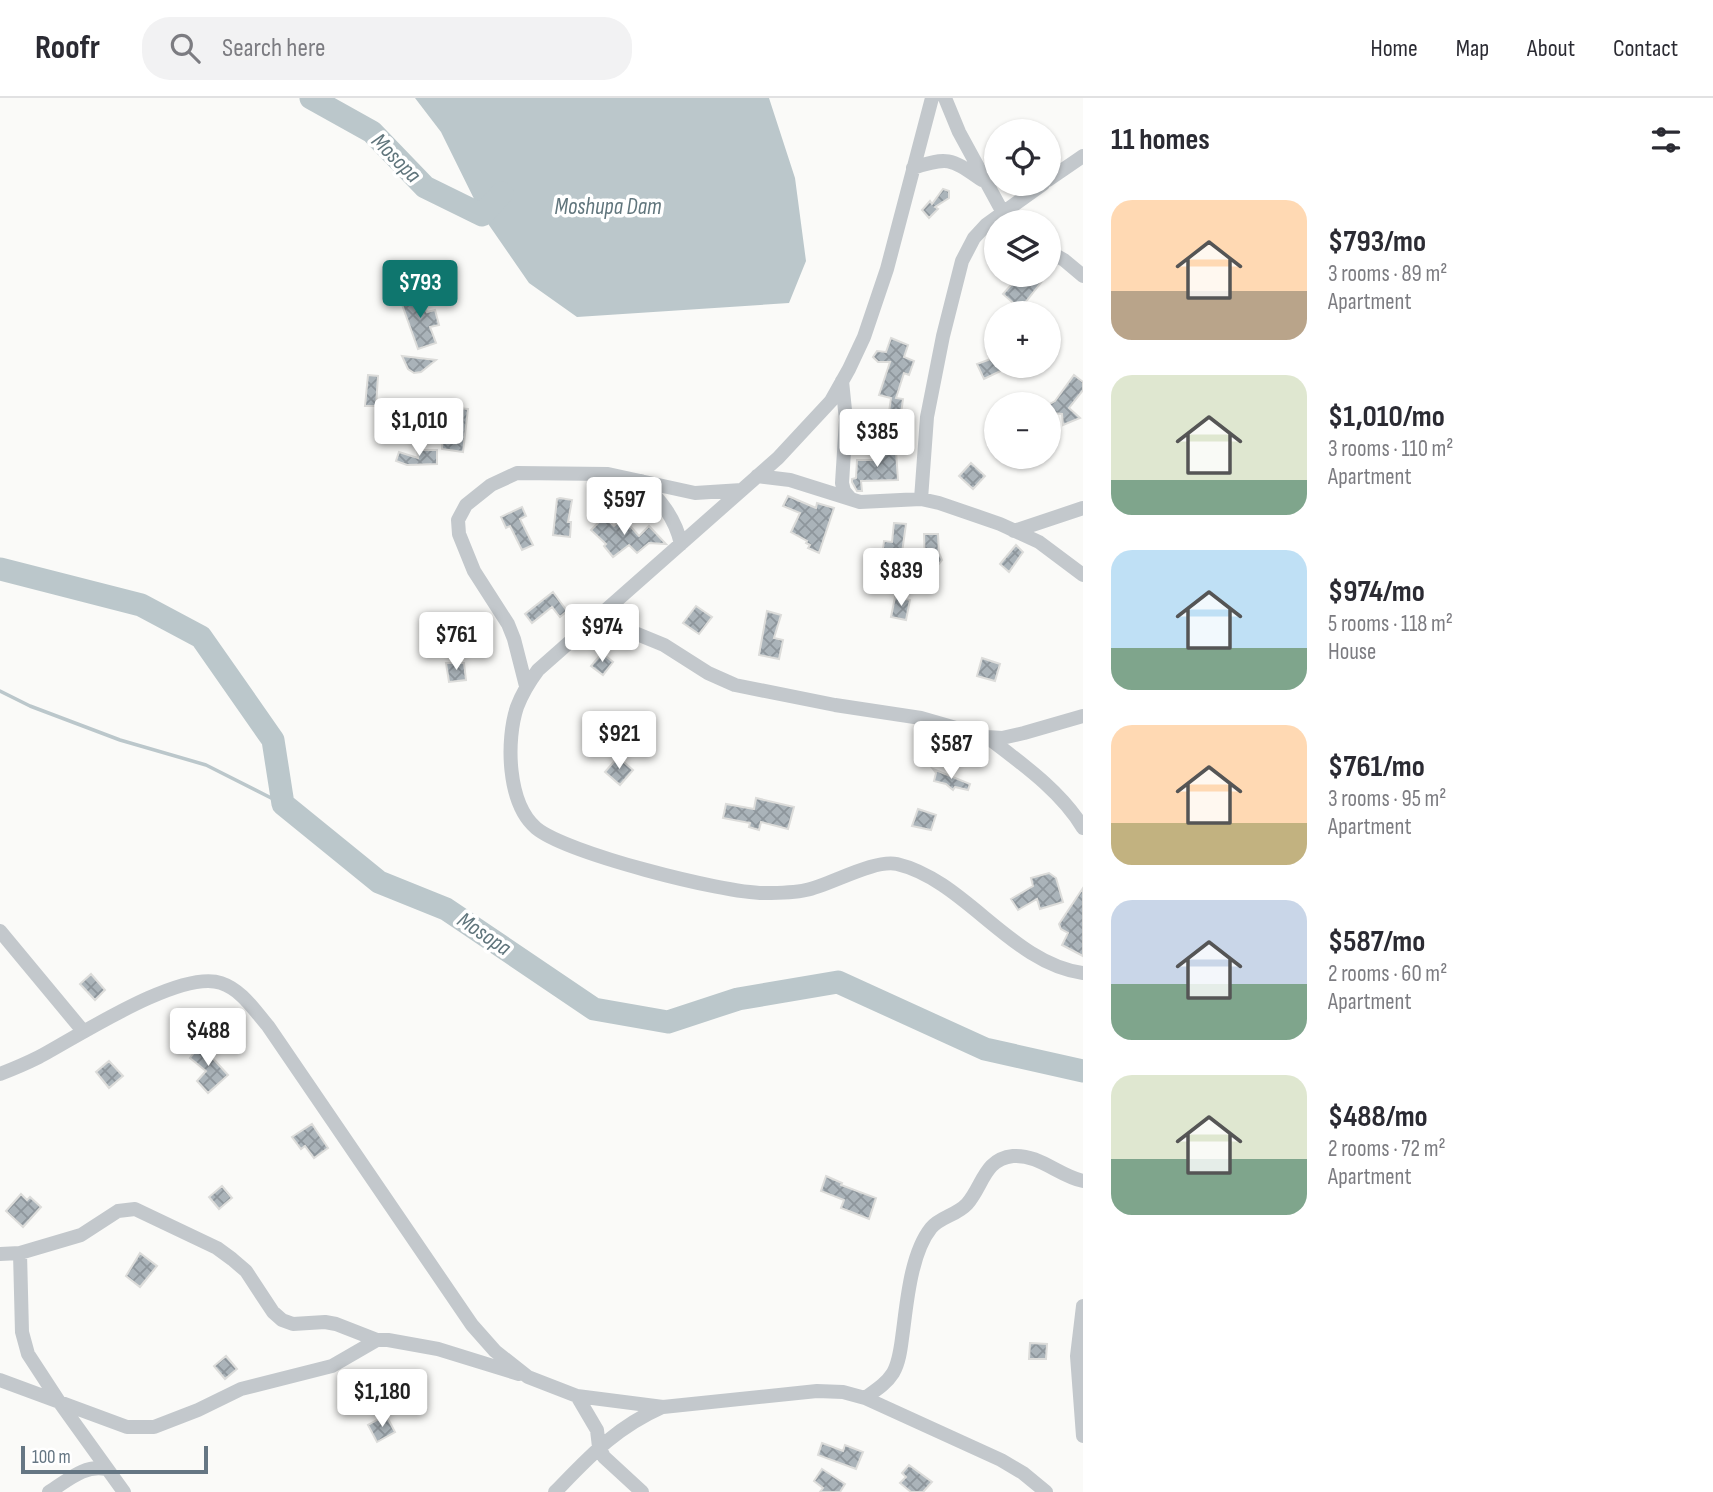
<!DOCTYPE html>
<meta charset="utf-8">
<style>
body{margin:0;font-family:"Sofia Sans Condensed",sans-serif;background:#f2f2f3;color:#2b2b33;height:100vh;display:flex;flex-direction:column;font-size:26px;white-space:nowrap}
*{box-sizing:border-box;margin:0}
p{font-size:23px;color:#7c7c81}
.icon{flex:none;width:38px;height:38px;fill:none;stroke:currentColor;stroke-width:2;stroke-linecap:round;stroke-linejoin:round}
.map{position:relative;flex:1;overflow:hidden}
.panel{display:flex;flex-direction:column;background:#fff;width:630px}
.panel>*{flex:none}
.controls{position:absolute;left:984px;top:21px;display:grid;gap:14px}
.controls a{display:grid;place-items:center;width:77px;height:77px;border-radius:50%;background:#fff;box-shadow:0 2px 5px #0004;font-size:35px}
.scale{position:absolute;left:21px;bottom:18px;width:187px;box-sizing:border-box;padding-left:7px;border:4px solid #657683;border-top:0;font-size:19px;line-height:24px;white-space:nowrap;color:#657683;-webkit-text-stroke:5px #fff;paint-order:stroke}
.price{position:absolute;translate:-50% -60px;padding:0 16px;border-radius:7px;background:#fff;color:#222;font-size:23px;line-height:46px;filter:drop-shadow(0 2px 4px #0008)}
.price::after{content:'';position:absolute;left:50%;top:42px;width:21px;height:16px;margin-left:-10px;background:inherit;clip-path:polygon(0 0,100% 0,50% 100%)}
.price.selected{background:#0f766e;color:#fff}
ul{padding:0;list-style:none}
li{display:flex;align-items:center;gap:21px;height:175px;padding:0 28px}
li span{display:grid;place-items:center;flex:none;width:196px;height:140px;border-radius:21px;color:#555}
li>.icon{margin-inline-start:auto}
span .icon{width:84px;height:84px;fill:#fffc;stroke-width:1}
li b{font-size:30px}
h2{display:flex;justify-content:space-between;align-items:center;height:84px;padding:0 28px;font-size:30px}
header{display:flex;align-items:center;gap:42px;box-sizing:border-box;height:98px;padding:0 35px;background:#fff;border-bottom:2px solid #e1e1e2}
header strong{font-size:33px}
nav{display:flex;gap:38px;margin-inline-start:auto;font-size:24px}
.search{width:490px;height:63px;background:#f2f2f3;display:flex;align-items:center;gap:18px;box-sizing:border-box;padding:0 24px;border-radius:28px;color:#7c7c81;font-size:26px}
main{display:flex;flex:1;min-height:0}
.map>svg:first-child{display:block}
.water{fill:#bbc7cb}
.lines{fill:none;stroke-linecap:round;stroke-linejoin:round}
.stream{stroke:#bbc7cb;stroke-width:3.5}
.river{stroke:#bbc7cb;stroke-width:23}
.building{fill:url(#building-cross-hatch);stroke:#dcdcda;stroke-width:2}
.minor{stroke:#c3c8cc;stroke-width:14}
.labels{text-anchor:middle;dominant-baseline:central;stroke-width:7;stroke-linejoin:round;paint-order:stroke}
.water-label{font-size:23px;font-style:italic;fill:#60757c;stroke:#fff}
</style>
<header>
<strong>Roofr</strong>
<div class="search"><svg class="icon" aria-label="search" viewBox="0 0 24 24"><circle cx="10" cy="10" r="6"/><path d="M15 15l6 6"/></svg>Search here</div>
<nav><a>Home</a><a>Map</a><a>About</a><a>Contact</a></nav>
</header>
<main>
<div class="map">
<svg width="1083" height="1394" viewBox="0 0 1083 1394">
<defs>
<pattern id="building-cross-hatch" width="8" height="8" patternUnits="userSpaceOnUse" patternTransform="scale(1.75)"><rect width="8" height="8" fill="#aab3b9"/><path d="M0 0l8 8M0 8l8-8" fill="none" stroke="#8e969c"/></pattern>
</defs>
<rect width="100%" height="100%" fill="#fafaf8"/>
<!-- water -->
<path class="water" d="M415 0H769L795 80 806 163 789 205 577 219 529 185 482 117 441 34Z"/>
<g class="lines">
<!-- stream -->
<path class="stream" d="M0 593 30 608 120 642 206 667 283 706"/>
<!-- river -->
<path class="river" d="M311 0 372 34 425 89 482 117 502 95
M0 471 141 507 201 539 273 642 283 706 379 784 446 811 594 911 668 924 738 901 838 884 985 951 1083 973"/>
</g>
<!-- building -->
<path class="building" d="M943 91 949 93V100L935 109 938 111 929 120 922 112 930 103 932 106Z
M1020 177H1047L1020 211 1003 196Z
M418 193 427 214 435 212 439 227 430 229 436 245 418 251 400 201Z
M891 240 908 247 904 259 914 263 909 277 904 275 896 300 903 301 901 316 889 314 891 300 879 297 890 264H878L873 259 877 253 886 254Z
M402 258 436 262 421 274 414 275 408 271Z
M996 259V268H1011L984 281 977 266Z
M368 277 378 278 376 308H365Z
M1074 277 1083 284V292L1069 310 1080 320 1063 327 1062 316 1051 315 1048 313V307L1055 303Z
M444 309 468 311 463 354 442 351Z
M417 352H437V366L407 367 396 363 399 354 418 360Z
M896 353 898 382 861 383 862 393H857L852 384V381L856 380 857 362H873V359L881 358V354Z
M971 365 985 378 973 391 959 378Z
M788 398 816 410 817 405 834 410 819 455 808 450 810 447 806 445 807 443 791 434 800 415 783 408Z
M560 400 572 402 568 424H571L570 439 553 437 557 401Z
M522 409 526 418 520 421 533 447 522 452 510 428 506 430 501 419Z
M604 419 614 428 623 420 639 438 649 428 666 446 649 445 637 455 629 447 613 459 604 448 606 446 591 432Z
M894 425 906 426 901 462 923 461 924 472 904 473V471L881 468 884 443 892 444Z
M924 436H938L939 455 942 462 938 467 925 468Z
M1016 447 1023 454 1009 474 1000 466Z
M553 494 567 513 560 519 552 509 532 525 525 516Z
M895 499 910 502 906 522 891 519Z
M696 508 712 519 699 536 683 525Z
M767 513 781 517 774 540 783 542 779 561 759 557Z
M469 526 473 548 445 554 444 548 431 550 429 540 455 536 453 529Z
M602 555 613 564 603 577 591 568Z
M982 560 1000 566 995 583 977 578Z
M446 565H464L466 582 449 584Z
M618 659 633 672 620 687 605 674Z
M933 671 970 686 968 692 955 689 953 692 946 686 934 683 936 675Z
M756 700 794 709 788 731 761 724 759 732 749 729 750 725 723 720 726 706 754 711Z
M918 711 936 717 931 732 912 728Z
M1049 775 1056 780 1063 804 1040 811 1037 801 1018 812 1011 801 1033 788 1031 780Z
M1083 790V858L1062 847 1068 835 1061 831 1059 826Z
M91 876 105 892 95 902 80 886Z
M203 943 211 949 207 954 228 977 208 995 197 983 206 973 190 960Z
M109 963 123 978 109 990 96 974Z
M312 1026 328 1050 314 1060 305 1048 301 1051 292 1039Z
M826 1078 842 1085 841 1087 876 1100 869 1121 841 1110 844 1102 821 1093Z
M222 1088 232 1100 219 1111 209 1099Z
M21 1096 27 1102 30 1099 41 1109 23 1129 6 1113Z
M140 1155 157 1168 140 1189 126 1178Z
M1030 1245 1047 1246 1046 1261H1029Z
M226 1258 237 1271 225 1281 214 1268Z
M386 1317 395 1334 377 1344 368 1327Z
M822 1345 843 1353 845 1347 863 1354 856 1371 818 1357Z
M909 1367 932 1384 923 1394H911L900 1385 906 1379 902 1375Z
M822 1371 845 1386 840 1394H820L823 1390 814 1383Z"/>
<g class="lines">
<!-- minor -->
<path class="minor" d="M932 0 887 171 864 239 849 271 831 303 778 360 538 572C529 584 522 596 517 609 506 642 507 705 536 730 566 755 722 795 764 795 777 795 793 795 806 792 830 787 874 761 897 766 965 782 1012 866 1083 875
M945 0 959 34 1008 124
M913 70C949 58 951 61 982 82
M1048 82 1083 58
M1048 153 1064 162 1083 178
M842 283 846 322 842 385 844 393 850 400
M757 378 790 382 860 404 921 401 939 405 1000 426 1039 444 1083 477
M641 383C660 402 675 419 681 446
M921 401 927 319 943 238 962 163 974 140 986 127 1043 86
M1014 433 1083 410
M592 525 625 531 664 547 708 575 735 587 835 607 921 620 987 639 1002 640 1024 635 1083 618
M526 588 514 541 508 526 474 473 459 436 458 422 466 407 491 387 517 375 608 376 695 395 742 392
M987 639C1021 665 1061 693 1083 730
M0 833 83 933
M0 976C13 971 27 965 39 959 77 939 180 871 221 885 242 892 254 912 268 928L472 1227 495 1253 528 1279 577 1298 663 1309 817 1293 843 1294 865 1300 1001 1362 1023 1375 1046 1394
M20 1155 22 1234 28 1256 60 1305 124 1394
M0 1156 20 1155 81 1137 118 1113 135 1111 217 1150 232 1161 246 1173 273 1214 282 1222 293 1226 325 1224 336 1226 377 1242H388L438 1251 519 1276
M1083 1208 1077 1258 1083 1338
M0 1282 127 1329H154L198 1312 241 1291 332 1268 377 1242
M577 1298 597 1332 599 1349 604 1359 642 1394
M865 1300C876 1292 886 1286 893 1275 900 1263 901 1247 903 1233 907 1203 911 1155 931 1130 940 1119 957 1117 967 1106 983 1088 984 1061 1013 1058 1039 1056 1059 1078 1083 1083
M49 1394C67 1383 85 1366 106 1371
M555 1394C590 1358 615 1330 662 1309"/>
</g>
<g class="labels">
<!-- water labels -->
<g class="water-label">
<text transform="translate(396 60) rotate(45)">Mosopa</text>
<text x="608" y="109">Moshupa Dam</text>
<text transform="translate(484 836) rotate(34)">Mosopa</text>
</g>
</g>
</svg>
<div class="controls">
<a><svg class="icon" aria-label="locate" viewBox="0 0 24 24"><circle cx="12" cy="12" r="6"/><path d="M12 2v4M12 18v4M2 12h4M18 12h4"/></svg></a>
<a><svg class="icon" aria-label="layers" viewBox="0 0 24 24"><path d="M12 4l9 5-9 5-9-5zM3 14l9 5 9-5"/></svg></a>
<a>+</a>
<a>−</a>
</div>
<div class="scale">100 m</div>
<b class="price selected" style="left:420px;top:222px">$793</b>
<b class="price" style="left:419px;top:360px">$1,010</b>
<b class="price" style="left:877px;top:371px">$385</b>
<b class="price" style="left:624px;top:439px">$597</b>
<b class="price" style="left:901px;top:510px">$839</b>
<b class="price" style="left:602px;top:566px">$974</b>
<b class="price" style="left:456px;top:574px">$761</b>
<b class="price" style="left:619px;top:673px">$921</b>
<b class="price" style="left:951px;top:683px">$587</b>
<b class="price" style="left:208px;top:970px">$488</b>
<b class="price" style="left:382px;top:1331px">$1,180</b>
</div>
<section class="panel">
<h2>11 homes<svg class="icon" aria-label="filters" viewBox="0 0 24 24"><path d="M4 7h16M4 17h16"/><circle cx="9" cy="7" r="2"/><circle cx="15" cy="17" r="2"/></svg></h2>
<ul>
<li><span style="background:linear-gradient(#ffd9b3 65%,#b9a48a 0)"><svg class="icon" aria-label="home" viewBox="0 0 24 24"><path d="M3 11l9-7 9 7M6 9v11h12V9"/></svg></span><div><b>$793/mo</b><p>3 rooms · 89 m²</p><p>Apartment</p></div></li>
<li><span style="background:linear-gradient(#dfe7d0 75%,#7fa58c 0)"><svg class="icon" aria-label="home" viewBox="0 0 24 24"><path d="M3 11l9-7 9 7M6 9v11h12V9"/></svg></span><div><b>$1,010/mo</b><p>3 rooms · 110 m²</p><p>Apartment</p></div></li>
<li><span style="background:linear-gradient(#bfe0f5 70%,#7fa58c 0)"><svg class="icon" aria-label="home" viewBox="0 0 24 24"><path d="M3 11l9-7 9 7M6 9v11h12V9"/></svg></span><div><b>$974/mo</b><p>5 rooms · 118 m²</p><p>House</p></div></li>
<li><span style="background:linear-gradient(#ffd9b3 70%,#c2b280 0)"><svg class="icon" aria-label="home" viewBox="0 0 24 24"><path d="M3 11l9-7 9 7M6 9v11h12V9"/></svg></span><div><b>$761/mo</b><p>3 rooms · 95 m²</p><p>Apartment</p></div></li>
<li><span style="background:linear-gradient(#c9d6e8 60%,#7fa58c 0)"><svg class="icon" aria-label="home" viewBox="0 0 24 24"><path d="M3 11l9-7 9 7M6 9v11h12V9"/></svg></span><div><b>$587/mo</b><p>2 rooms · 60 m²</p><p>Apartment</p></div></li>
<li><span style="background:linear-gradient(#dfe7d0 60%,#7fa58c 0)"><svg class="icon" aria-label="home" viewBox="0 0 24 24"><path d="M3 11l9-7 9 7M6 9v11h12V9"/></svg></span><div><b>$488/mo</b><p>2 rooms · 72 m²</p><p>Apartment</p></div></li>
</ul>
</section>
</main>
